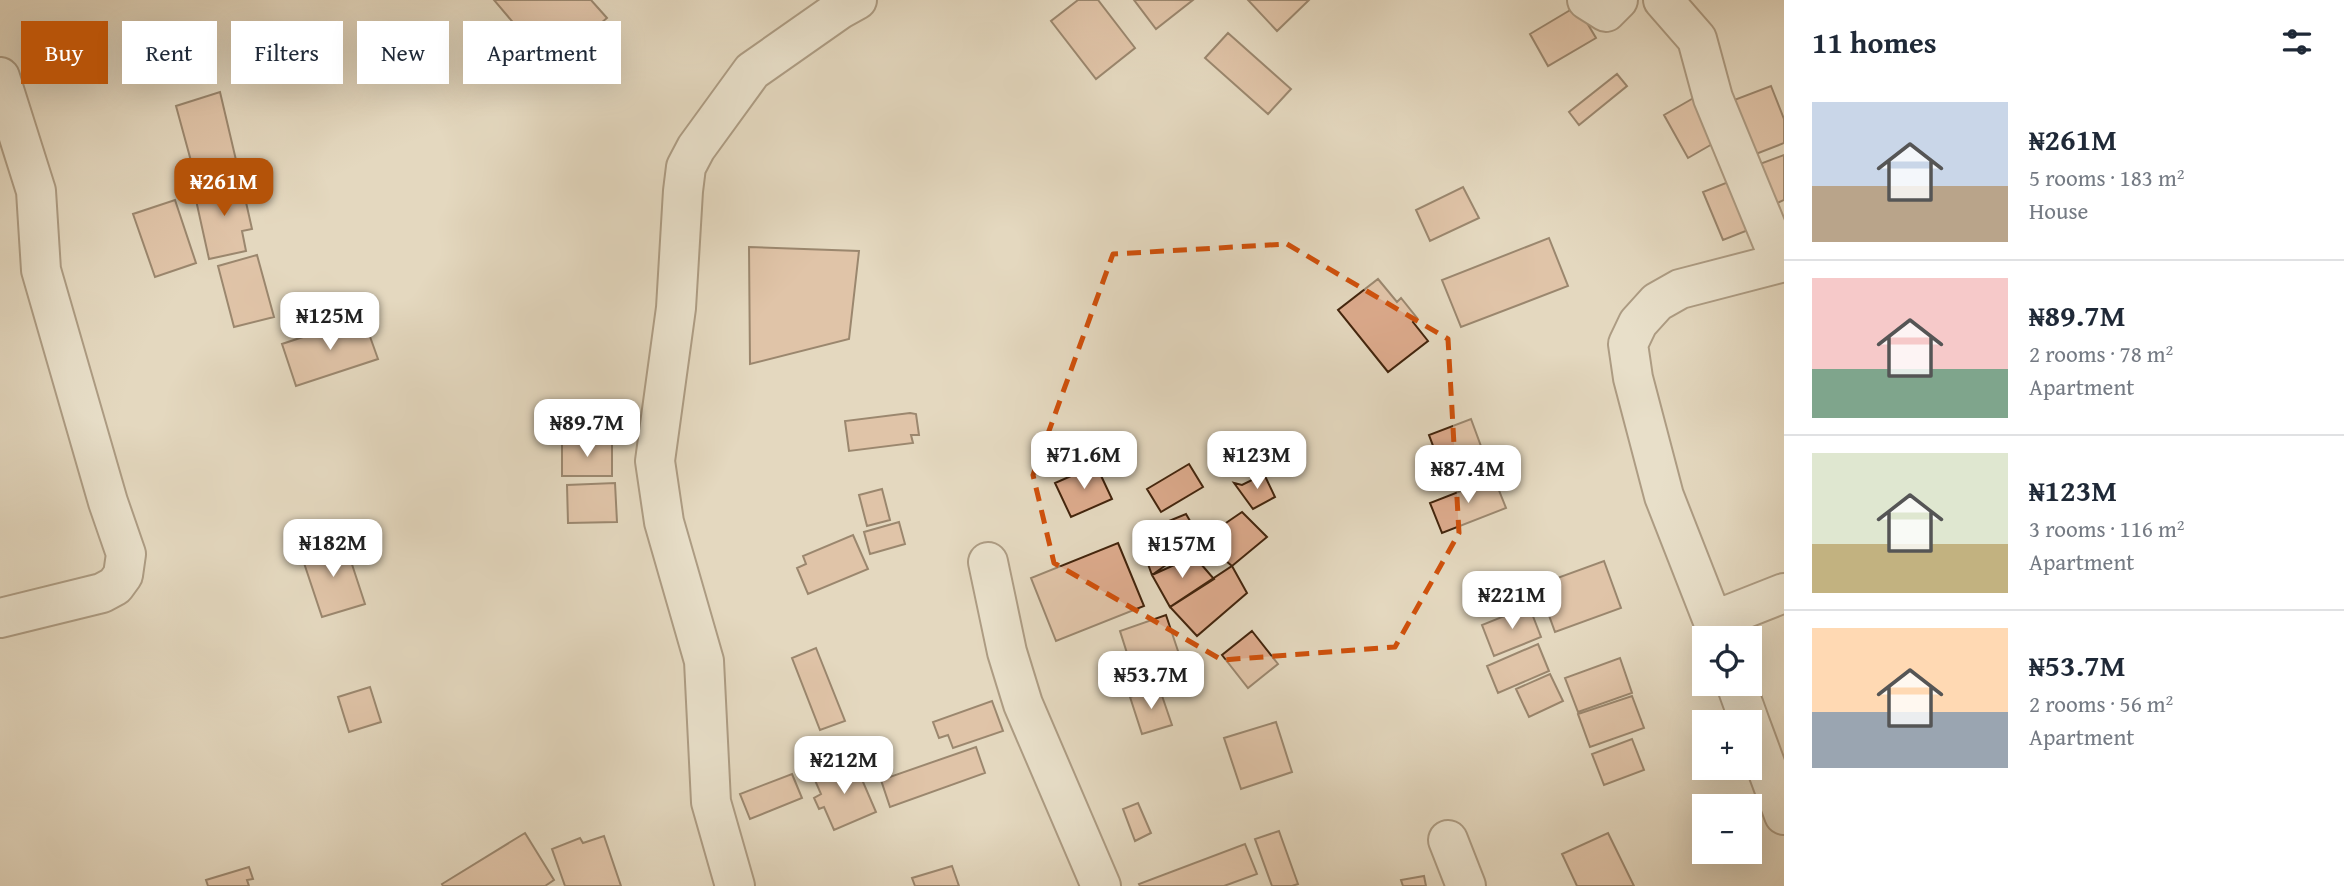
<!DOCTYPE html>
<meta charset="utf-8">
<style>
body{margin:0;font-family:"Gentium Book Plus",serif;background:#f6f6f7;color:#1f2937;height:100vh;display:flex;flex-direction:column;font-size:26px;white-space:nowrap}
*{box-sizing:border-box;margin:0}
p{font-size:23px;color:#747a83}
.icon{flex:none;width:38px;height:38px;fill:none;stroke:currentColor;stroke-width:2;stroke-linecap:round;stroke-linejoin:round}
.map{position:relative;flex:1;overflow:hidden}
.sheet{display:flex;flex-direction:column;background:#fff;width:560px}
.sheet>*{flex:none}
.hud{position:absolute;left:21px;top:21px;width:665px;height:63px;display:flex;gap:14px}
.buttons{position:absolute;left:1692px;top:626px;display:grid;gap:14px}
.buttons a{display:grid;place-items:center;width:70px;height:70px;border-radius:0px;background:#fff;box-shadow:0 7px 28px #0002;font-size:35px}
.price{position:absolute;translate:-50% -60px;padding:0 16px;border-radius:14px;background:#fff;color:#222;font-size:23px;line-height:46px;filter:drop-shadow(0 2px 4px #0008)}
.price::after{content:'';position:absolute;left:50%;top:42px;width:21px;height:16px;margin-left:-10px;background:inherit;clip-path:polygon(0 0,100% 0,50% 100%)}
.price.selected{background:#b45309;color:#fff}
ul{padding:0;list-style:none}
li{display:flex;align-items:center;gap:21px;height:175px;padding:0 28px}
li+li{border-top:2px solid #e0e1e3}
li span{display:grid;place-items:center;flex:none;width:196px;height:140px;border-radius:0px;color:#555}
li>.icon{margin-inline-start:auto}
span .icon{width:84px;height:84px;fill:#fffc;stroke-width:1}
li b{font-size:30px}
h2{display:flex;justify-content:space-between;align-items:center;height:84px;padding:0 28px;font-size:30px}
.pill{padding:0 24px;border-radius:0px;background:#fff;box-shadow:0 7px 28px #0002;font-size:24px;line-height:63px}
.pill.selected{background:#b45309;color:#fff}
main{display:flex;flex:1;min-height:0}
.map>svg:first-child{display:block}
.building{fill:#dcaa8c;stroke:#43250d;stroke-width:2}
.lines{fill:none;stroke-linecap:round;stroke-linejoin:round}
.minor-casing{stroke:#6b523a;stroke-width:42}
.minor{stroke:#ede6d5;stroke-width:38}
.marked{fill:none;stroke:#cf510c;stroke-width:5;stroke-dasharray:14 9;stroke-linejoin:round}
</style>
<main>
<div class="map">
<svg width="1784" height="886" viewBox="0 0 1784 886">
<rect width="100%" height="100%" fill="#e4d8bf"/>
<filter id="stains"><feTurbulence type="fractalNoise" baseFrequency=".00286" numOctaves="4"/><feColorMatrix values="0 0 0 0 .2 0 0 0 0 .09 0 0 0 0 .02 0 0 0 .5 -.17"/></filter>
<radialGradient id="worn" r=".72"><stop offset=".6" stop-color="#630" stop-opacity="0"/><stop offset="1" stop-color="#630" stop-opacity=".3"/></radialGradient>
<!-- building -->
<path class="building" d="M494 0H591L607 18 550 66Z
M1078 0H1098L1135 48 1096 79 1051 21Z
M1134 0H1193L1156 29Z
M1248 0H1309L1277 31Z
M1577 6 1596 38 1548 66 1530 34Z
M1228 33 1291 89 1268 114 1205 58Z
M1617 74 1627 86 1579 125 1569 112Z
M1771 86 1784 119V143L1743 159 1721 105Z
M220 92 236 160 194 172 176 106Z
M1697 96 1721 139 1688 158 1664 115Z
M1784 155V200L1770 206 1749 168Z
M1741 177 1761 225 1723 240 1703 192Z
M241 180 252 229 242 231 246 251 209 259 194 191Z
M1463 187 1479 218 1430 241 1416 210Z
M175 200 196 263 155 277 133 214Z
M1549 238 1568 286 1461 327 1442 280Z
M749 247 859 251 849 339 750 364Z
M257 255 274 317 234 327 218 266Z
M1378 279 1397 302 1401 298 1417 318 1413 322 1428 341 1388 372 1338 310Z
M363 317 378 359 296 386 282 344Z
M910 413 916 414 919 435H911L913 443 849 451 845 421Z
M1471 419 1489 468 1447 483 1429 435Z
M562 442H612V476H562Z
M1189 464 1203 487 1161 512 1147 489Z
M1096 465 1112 499 1071 517 1055 483Z
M1264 474 1275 497 1253 509 1234 483 1242 485Z
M1494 478 1506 508 1442 533 1430 503Z
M615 483 617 522 568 523 567 485Z
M882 489 890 520 867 526 859 495Z
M1242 512 1267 537 1232 566 1201 540Z
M1186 514 1201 540 1152 575 1137 534Z
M899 522 905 544 870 554 864 532Z
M853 535 868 569 808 594 797 568 806 564 803 556Z
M344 540 365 604 322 617 301 554Z
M1118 543 1144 606 1056 641 1031 578Z
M1194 556 1214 579 1170 607 1152 575Z
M1604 561 1621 608 1555 632 1538 585Z
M1232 566 1247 593 1197 636 1170 607Z
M1529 606 1541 637 1494 656 1482 625Z
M1166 615 1187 678 1140 694 1120 631Z
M1252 631 1278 664 1248 688 1222 655Z
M1538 644 1549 671 1498 693 1487 666Z
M816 648 845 721 820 730 792 658Z
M1620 658 1632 693 1578 712 1565 678Z
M1550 674 1563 701 1529 717 1516 689Z
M370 687 381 722 349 732 338 697Z
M1159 687 1172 725 1142 734 1130 697Z
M1632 696 1644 728 1590 747 1578 714Z
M992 701 1003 731 953 748 948 735 939 738 933 722Z
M1276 722 1292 772 1241 789 1224 738Z
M1632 739 1644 770 1604 785 1592 754Z
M976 747 985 773 890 807 881 780Z
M854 761 876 812 834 830 824 807 819 809 814 798 821 794 814 778Z
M792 774 802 798 750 819 740 794Z
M1138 803 1151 833 1135 841 1123 809Z
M1279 831 1298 884 1292 886H1272L1255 839Z
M525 833 554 880 545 886H443L442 884Z
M1608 833 1634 886H1577L1562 854Z
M604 836 621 886H565L552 849 580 838 583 843Z
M1245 844 1257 874 1224 886H1140L1139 884Z
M952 866 959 886H915L912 878Z
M249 867 253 879 247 880 249 886H208L206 880Z
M1424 876 1426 886H1403L1401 880Z"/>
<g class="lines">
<!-- minor casing -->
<g class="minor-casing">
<path id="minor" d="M1587 0 1606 12 1618 0
M1663 0 1697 39 1713 98 1781 263
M0 77 36 191 41 270 108 502 126 554 123 575 115 586 102 593 0 618
M988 562 1007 652 1023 704 1101 886
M1713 621 1784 593
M1720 639 1664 496 1633 378 1628 344 1638 323 1657 302 1680 289 1784 262
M1736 684 1750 723
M1750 723 1784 815
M1448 840 1466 886
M735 886 711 802 704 661 664 522 655 461 676 308 683 191 686 167 696 148 752 71 839 10 857 0"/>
</g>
<!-- minor -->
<use href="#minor" class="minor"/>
</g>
<!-- marked area -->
<path d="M0 0H1784V886H0ZM1287 244 1448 339 1459 533 1395 647 1222 660 1054 563 1033 475 1113 254Z" fill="#e4d8bf" fill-opacity=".55" fill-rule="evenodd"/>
<path class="marked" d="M1287 244 1448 339 1459 533 1395 647 1222 660 1054 563 1033 475 1113 254Z"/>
<rect width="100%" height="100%" filter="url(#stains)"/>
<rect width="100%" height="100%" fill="url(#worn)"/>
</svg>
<div class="buttons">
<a><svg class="icon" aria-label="locate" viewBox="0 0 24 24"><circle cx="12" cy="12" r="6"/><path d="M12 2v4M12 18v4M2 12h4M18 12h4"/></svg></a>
<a>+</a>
<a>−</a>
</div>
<b class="price selected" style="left:224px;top:218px">₦261M</b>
<b class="price" style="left:330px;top:352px">₦125M</b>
<b class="price" style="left:587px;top:459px">₦89.7M</b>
<b class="price" style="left:1084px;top:491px">₦71.6M</b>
<b class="price" style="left:1257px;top:491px">₦123M</b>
<b class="price" style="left:1468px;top:505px">₦87.4M</b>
<b class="price" style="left:333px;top:579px">₦182M</b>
<b class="price" style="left:1182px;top:580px">₦157M</b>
<b class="price" style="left:1512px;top:631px">₦221M</b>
<b class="price" style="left:1151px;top:711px">₦53.7M</b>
<b class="price" style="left:844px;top:796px">₦212M</b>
<div class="hud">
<a class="pill selected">Buy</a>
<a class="pill">Rent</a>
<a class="pill">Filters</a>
<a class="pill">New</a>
<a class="pill">Apartment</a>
</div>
</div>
<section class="sheet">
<h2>11 homes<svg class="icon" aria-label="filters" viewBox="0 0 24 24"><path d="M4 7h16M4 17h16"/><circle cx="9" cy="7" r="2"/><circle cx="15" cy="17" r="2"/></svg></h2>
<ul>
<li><span style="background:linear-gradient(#c9d6e8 60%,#b9a48a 0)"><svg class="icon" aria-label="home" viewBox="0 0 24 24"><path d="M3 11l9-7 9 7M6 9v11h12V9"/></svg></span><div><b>₦261M</b><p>5 rooms · 183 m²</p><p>House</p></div></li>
<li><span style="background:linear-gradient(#f6c9c9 65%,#7fa58c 0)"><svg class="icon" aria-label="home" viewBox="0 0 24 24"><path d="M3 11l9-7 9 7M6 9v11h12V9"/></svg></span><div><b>₦89.7M</b><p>2 rooms · 78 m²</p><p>Apartment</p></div></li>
<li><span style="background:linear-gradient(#dfe7d0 65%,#c2b280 0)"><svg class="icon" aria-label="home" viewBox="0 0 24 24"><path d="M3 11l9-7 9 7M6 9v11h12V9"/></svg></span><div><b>₦123M</b><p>3 rooms · 116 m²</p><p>Apartment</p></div></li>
<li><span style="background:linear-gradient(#ffd9b3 60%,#9aa5b1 0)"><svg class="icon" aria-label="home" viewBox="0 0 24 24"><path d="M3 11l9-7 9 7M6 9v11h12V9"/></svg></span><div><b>₦53.7M</b><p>2 rooms · 56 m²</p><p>Apartment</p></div></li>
</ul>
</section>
</main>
